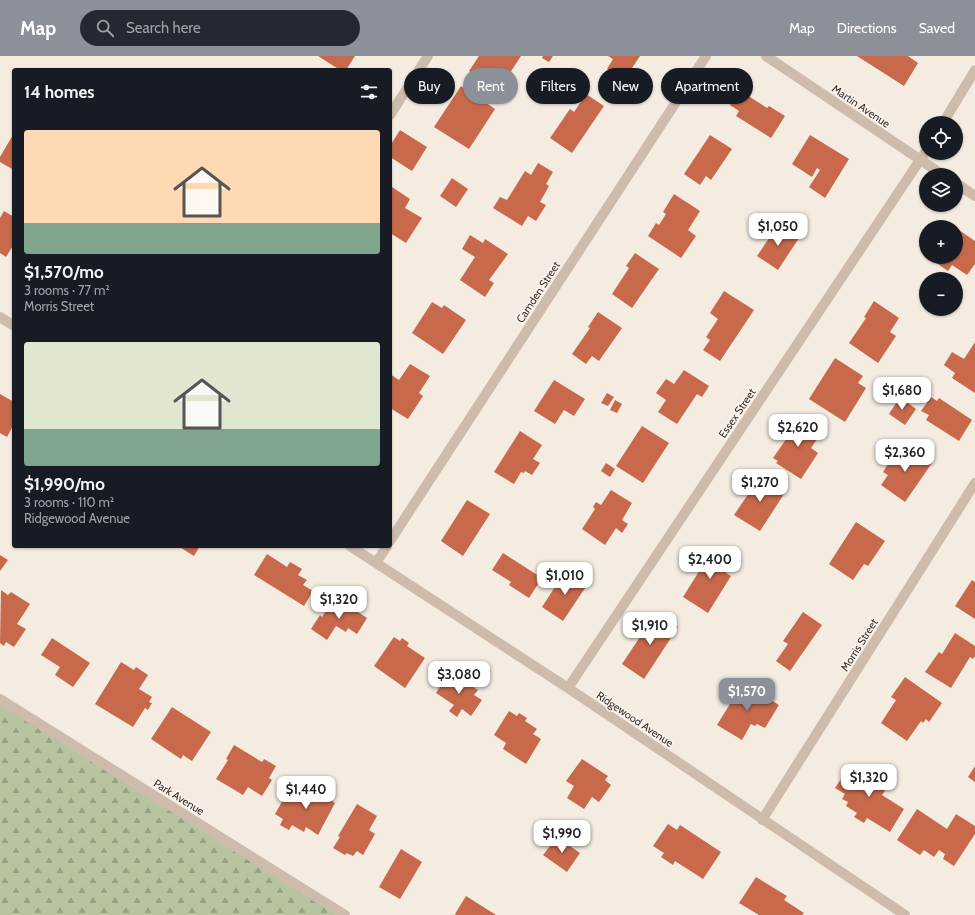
<!DOCTYPE html>
<meta charset="utf-8">
<style>
body{margin:0;font-family:Cabin,sans-serif;background:#242831;color:#f1f3f6;height:100vh;display:flex;flex-direction:column;font-size:15px;white-space:nowrap}
*{box-sizing:border-box;margin:0}
p{font-size:13px;color:#9ea1a6}
.icon{flex:none;width:22px;height:22px;fill:none;stroke:currentColor;stroke-width:2;stroke-linecap:round;stroke-linejoin:round}
.map{position:relative;flex:1;overflow:hidden}
.details{position:absolute;left:12px;top:12px;width:380px;height:480px;display:flex;flex-direction:column;background:#171b24;border-radius:4px;box-shadow:0 1px 3px #0004}
.details>*{flex:none}
.banner{position:absolute;left:404px;top:12px;width:380px;height:36px;display:flex;gap:8px}
.buttons{position:absolute;left:919px;top:60px;display:grid;gap:8px}
.buttons a{display:grid;place-items:center;width:44px;height:44px;border-radius:50%;background:#171b24;box-shadow:0 1px 3px #0004;font-size:20px}
.price{position:absolute;translate:-50% -34px;padding:0 9px;border-radius:8px;background:#fff;color:#222;font-size:13px;line-height:26px;filter:drop-shadow(0 1px 2px #0008)}
.price::after{content:'';position:absolute;left:50%;top:24px;width:12px;height:9px;margin-left:-6px;background:inherit;clip-path:polygon(0 0,100% 0,50% 100%)}
.price.selected{background:#8c9099;color:#fff}
ul{padding:0;list-style:none}
li{display:grid;align-content:center;gap:8px;height:212px;padding:0 12px}
li span{display:grid;place-items:center;height:124px;border-radius:4px;color:#555}
li>.icon{margin-inline-start:auto}
span .icon{width:72px;height:72px;fill:#fffc;stroke-width:1}
li b{font-size:17px}
h2{display:flex;justify-content:space-between;align-items:center;height:48px;padding:0 12px;font-size:17px}
.chip{padding:0 14px;border-radius:18px;background:#171b24;box-shadow:0 1px 3px #0004;font-size:14px;line-height:36px}
.chip.selected{background:#8c9099;color:#fff}
header{display:flex;align-items:center;gap:24px;box-sizing:border-box;height:56px;padding:0 20px;background:#8c9099;color:#fff}
header strong{font-size:19px}
nav{display:flex;gap:22px;margin-inline-start:auto;font-size:14px}
.search{width:280px;height:36px;background:#242831;display:flex;align-items:center;gap:10px;box-sizing:border-box;padding:0 14px;border-radius:22px;color:#9ea1a6;font-size:15px}
.map>svg:first-child{display:block}
.forest{fill:url(#forest-firs)}
.building{fill:#c8694b}
.lines{fill:none;stroke-linecap:round;stroke-linejoin:round}
.minor{stroke:#cdbbac;stroke-width:10}
.labels{text-anchor:middle;dominant-baseline:central;stroke-width:3;stroke-linejoin:round;paint-order:stroke}
.street-label{font-size:11px;fill:#3b302b;stroke:#fbf5ee}
</style>
<header>
<strong>Map</strong>
<div class="search"><svg class="icon" aria-label="search" viewBox="0 0 24 24"><circle cx="10" cy="10" r="6"/><path d="M15 15l6 6"/></svg>Search here</div>
<nav><a>Map</a><a>Directions</a><a>Saved</a></nav>
</header>
<div class="map">
<svg width="975" height="859" viewBox="0 0 975 859">
<defs>
<pattern id="forest-firs" width="22" height="20" patternUnits="userSpaceOnUse"><rect width="22" height="20" fill="#b8c4a0"/><path d="M5 1l3.5 6h-7zM16 11l3.5 6h-7z" fill="#97a083"/></pattern>
</defs>
<rect width="100%" height="100%" fill="#f4ebe1"/>
<!-- forest -->
<path class="forest" d="M0 643 345 859H0Z"/>
<!-- building -->
<path class="building" d="M318 0H355L346 14H340Z
M479 0H521L499 34 469 15Z
M543 0H553L549 6 542 2Z
M608 0H640L624 24 607 13 613 3Z
M857 0H908L918 7 904 30Z
M461 30 495 53 469 93 434 71Z
M739 34 767 52 769 50 785 60 771 82 736 60 739 55 730 49Z
M586 38 604 50 572 97 550 82 570 53 574 56Z
M400 74 427 91 412 115 390 101V90Z
M14 77V114L0 106V101Z
M710 79 732 93 711 124 706 120 700 129 684 118Z
M810 79 849 103 825 142 809 131 820 114 817 112 812 121 792 108Z
M538 107 553 116 546 128 549 130 540 146 546 149 536 165 528 160 522 170 493 152 500 141 507 144 525 115 531 119Z
M452 122 468 133 456 151 440 140Z
M392 131 410 143 405 152 422 162 406 187 390 177V133Z
M674 138 700 155 688 174 696 180 681 202 648 180 656 167 659 169 666 158 663 156Z
M4 155 14 161V188L6 201 0 197V162Z
M778 169 799 182 778 214 757 200Z
M956 172 975 185V208L967 219 952 209 948 215 935 206 939 201H956Z
M470 179 483 187 485 183 508 198 489 224 494 227 485 241 460 224 475 201 462 193Z
M635 197 659 213 632 252 612 238 629 212 626 210Z
M724 235 754 254 720 305 703 294 710 284 706 281 718 263 710 257Z
M874 245 899 262 890 276 896 280 878 307 849 287 866 262 864 261Z
M432 246 442 252 444 249 466 264 443 298 412 277Z
M935 253H944L939 260 933 256Z
M598 256 622 272 599 305 592 300 586 308 572 298 590 272 588 271Z
M975 286V337L952 322 955 317 944 309 952 296 964 303Z
M835 302 863 320 858 327 866 332 845 366 809 343Z
M410 308 430 320 419 337 423 340 408 363 390 352V318L399 324Z
M684 314 709 330 702 341 697 338 677 368 658 356 666 344 656 337 666 323 674 328Z
M554 324 585 343 574 360 564 354 555 368 534 355Z
M607 337 614 341 608 350 601 347Z
M0 338 14 346V368L7 381 0 377Z
M900 341 916 353 905 369 889 358Z
M931 341 937 345 939 342 972 364 959 385 926 364 929 359 921 355Z
M615 344 622 348 617 357 610 354Z
M797 361 822 376 811 392 818 397 801 423 776 407 778 405 773 402 789 379 786 377Z
M642 370 669 387 643 427 616 410Z
M520 375 542 389 533 403 540 407 532 419 525 415 524 417 521 416 514 428 494 416Z
M906 389 932 407 905 446 881 429 888 419 883 416 890 405 894 408Z
M606 407 615 413 610 421 601 415Z
M761 419 786 435 760 475 734 459Z
M611 434 632 447 622 464 628 468 622 477 616 472 605 489 582 473 595 453 593 451 596 446 601 449Z
M467 444 490 458 463 500 441 485Z
M856 466 885 485 868 510 864 508 853 524 829 508Z
M178 490H200L194 500Z
M717 490 736 502 726 517 731 520 708 557 683 541 705 506 707 507Z
M503 497 542 522 529 542 509 529 511 526 492 514Z
M267 498 287 511 290 506 302 513 298 519 307 524 303 529 313 535 304 550 254 519Z
M0 499 8 504 0 515Z
M566 514 587 529 563 565 542 551Z
M972 524 975 526V563L955 550Z
M1 534 8 539 11 536 30 548 17 568 26 573 14 591 6 586 4 590 0 587Z
M335 541 367 562 357 578 348 572 346 576 336 570 327 584 311 573 320 559 322 561Z
M803 556 822 569 790 615 776 605 788 588 783 585Z
M656 557 678 571 644 623 622 608Z
M955 577 975 590V600L973 603 970 601 951 632 925 616 939 596 942 598Z
M394 581 400 585 402 582 409 587 407 590 425 602 405 632 374 610Z
M52 582 90 607 73 631 55 619 60 611 41 599Z
M121 606 134 614 136 611 148 619 139 633 152 641 149 646 152 647 148 654 145 652 133 671 95 648Z
M449 616 478 634 474 639 482 644 471 660 462 653 457 661 449 655 454 649 436 637Z
M905 621 942 647 929 666 926 663 923 667 921 665 907 685 881 667 896 644 891 641Z
M743 627 779 649 765 672 757 668 755 670 751 668 742 684 717 669Z
M172 651 211 676 192 705 183 699 181 703 151 683Z
M509 655 517 660 519 657 527 662 525 665 537 673 533 678 541 683 526 708 503 693 506 687 494 679Z
M234 689 262 706 264 703 276 710 269 722 272 724 262 740 248 731 243 739 216 723 228 704 226 703Z
M582 703 608 720 605 724 611 729 599 746 592 741 584 753 567 742 574 730 566 725Z
M861 709 890 727 882 739 904 753 890 776 867 762 864 767 854 761 857 757 846 750 848 746 842 743 845 738 835 732 845 717 853 721Z
M975 710V726L968 721Z
M310 727 331 740 329 743 335 747 318 779 306 771 304 776 292 769 289 774 280 769 283 763 275 758 288 735 301 743Z
M357 748 377 760 369 774 375 778 363 799 357 795 353 800 347 797 345 799 333 792 340 781 338 780Z
M917 753 947 773 956 758 975 770V778L954 810 943 803 945 798 939 794 934 801 924 794 920 799 897 784Z
M668 768 677 774 680 769 721 796 703 823 675 805 673 809 661 801 664 797 653 790Z
M557 781 580 797 567 816 543 799Z
M401 793 422 806 400 843 379 831Z
M756 821 787 840 784 844 804 857 802 859H759L739 847Z
M466 840 496 859H456L455 858Z"/>
<g class="lines">
<!-- minor -->
<path class="minor" d="M766 0 943 119
M390 59 428 0
M943 67 975 14
M956 127 975 140
M0 261 14 270
M390 485 706 0
M350 490 568 632 905 859
M376 507 387 490
M568 632 926 95
M0 643 345 859
M762 764 975 427"/>
</g>
<g class="labels">
<!-- street labels -->
<g class="street-label">
<text transform="translate(861 50) rotate(34)">Martin Avenue</text>
<text transform="translate(538 236) rotate(-57)">Camden Street</text>
<text transform="translate(737 357) rotate(-56)">Essex Street</text>
<text transform="translate(859 589) rotate(-58)">Morris Street</text>
<text transform="translate(635 663) rotate(34)">Ridgewood Avenue</text>
<text transform="translate(179 741) rotate(32)">Park Avenue</text>
</g>
</g>
</svg>
<div class="buttons">
<a><svg class="icon" aria-label="locate" viewBox="0 0 24 24"><circle cx="12" cy="12" r="6"/><path d="M12 2v4M12 18v4M2 12h4M18 12h4"/></svg></a>
<a><svg class="icon" aria-label="layers" viewBox="0 0 24 24"><path d="M12 4l9 5-9 5-9-5zM3 14l9 5 9-5"/></svg></a>
<a>+</a>
<a>−</a>
</div>
<b class="price" style="left:778px;top:191px">$1,050</b>
<b class="price" style="left:902px;top:355px">$1,680</b>
<b class="price" style="left:798px;top:392px">$2,620</b>
<b class="price" style="left:905px;top:417px">$2,360</b>
<b class="price" style="left:760px;top:447px">$1,270</b>
<b class="price" style="left:710px;top:524px">$2,400</b>
<b class="price" style="left:565px;top:540px">$1,010</b>
<b class="price" style="left:339px;top:564px">$1,320</b>
<b class="price" style="left:650px;top:590px">$1,910</b>
<b class="price" style="left:459px;top:639px">$3,080</b>
<b class="price selected" style="left:747px;top:656px">$1,570</b>
<b class="price" style="left:869px;top:742px">$1,320</b>
<b class="price" style="left:306px;top:754px">$1,440</b>
<b class="price" style="left:562px;top:798px">$1,990</b>
<div class="banner">
<a class="chip">Buy</a>
<a class="chip selected">Rent</a>
<a class="chip">Filters</a>
<a class="chip">New</a>
<a class="chip">Apartment</a>
</div>
<section class="details">
<h2>14 homes<svg class="icon" aria-label="filters" viewBox="0 0 24 24"><path d="M4 7h16M4 17h16"/><circle cx="9" cy="7" r="2"/><circle cx="15" cy="17" r="2"/></svg></h2>
<ul>
<li><span style="background:linear-gradient(#ffd9b3 75%,#7fa58c 0)"><svg class="icon" aria-label="home" viewBox="0 0 24 24"><path d="M3 11l9-7 9 7M6 9v11h12V9"/></svg></span><div><b>$1,570/mo</b><p>3 rooms · 77 m²</p><p>Morris Street</p></div></li>
<li><span style="background:linear-gradient(#dfe7d0 70%,#7fa58c 0)"><svg class="icon" aria-label="home" viewBox="0 0 24 24"><path d="M3 11l9-7 9 7M6 9v11h12V9"/></svg></span><div><b>$1,990/mo</b><p>3 rooms · 110 m²</p><p>Ridgewood Avenue</p></div></li>
</ul>
</section>
</div>
